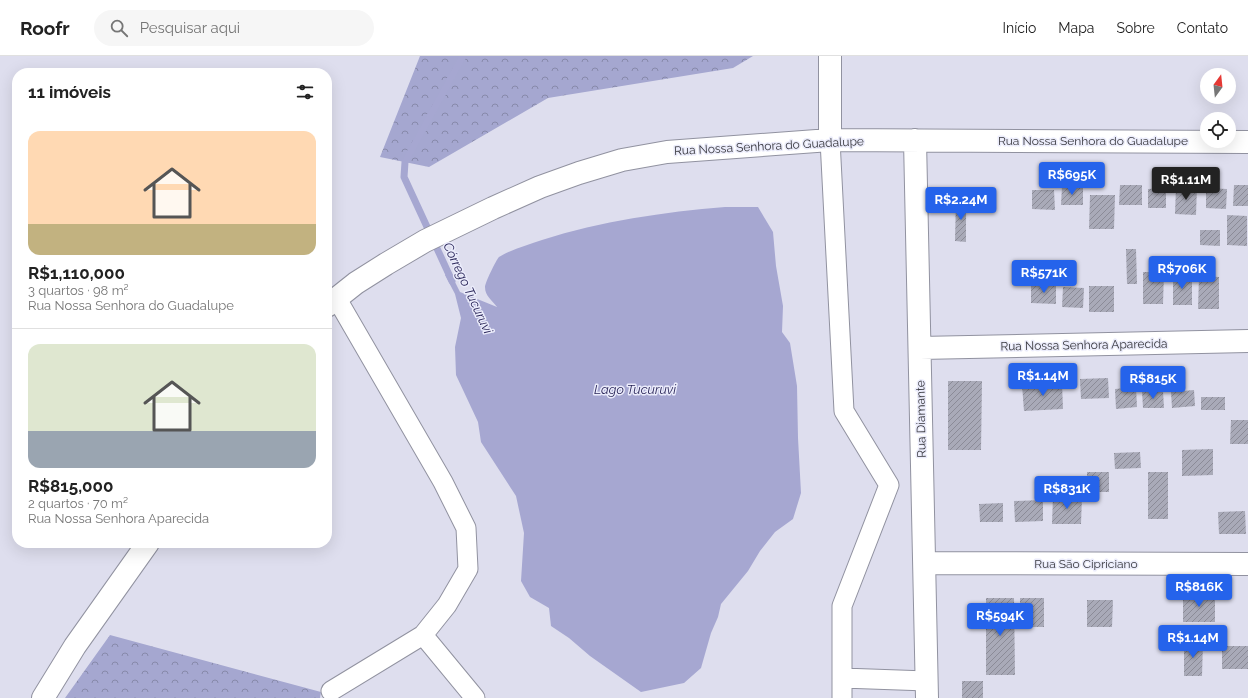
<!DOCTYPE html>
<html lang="pt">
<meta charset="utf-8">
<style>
body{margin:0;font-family:Raleway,sans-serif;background:#f6f6f6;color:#222;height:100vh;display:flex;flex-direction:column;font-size:15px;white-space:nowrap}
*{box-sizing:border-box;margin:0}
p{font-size:13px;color:#767676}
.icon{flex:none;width:22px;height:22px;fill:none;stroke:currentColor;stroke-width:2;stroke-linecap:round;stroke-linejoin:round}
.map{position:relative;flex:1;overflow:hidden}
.side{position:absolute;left:12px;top:12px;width:320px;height:480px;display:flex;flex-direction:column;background:#fff;border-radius:16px;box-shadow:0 4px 16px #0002}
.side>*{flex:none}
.needle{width:26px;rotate:15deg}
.tools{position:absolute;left:1200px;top:12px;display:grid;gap:8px}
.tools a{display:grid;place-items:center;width:36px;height:36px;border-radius:50%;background:#fff;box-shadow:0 4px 16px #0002;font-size:20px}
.price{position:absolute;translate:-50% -34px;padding:0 9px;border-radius:4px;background:#2563eb;color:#fff;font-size:13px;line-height:26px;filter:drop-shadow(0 1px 2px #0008)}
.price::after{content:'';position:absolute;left:50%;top:24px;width:12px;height:9px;margin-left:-6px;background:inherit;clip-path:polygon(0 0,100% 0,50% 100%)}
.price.current{background:#222;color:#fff}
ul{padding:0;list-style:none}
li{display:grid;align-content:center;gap:8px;height:212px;padding:0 16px}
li+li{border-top:1px solid #e0e0e0}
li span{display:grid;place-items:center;height:124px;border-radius:12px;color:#555}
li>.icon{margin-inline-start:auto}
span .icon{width:72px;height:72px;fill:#fffc;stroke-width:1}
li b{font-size:17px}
h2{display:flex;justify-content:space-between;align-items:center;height:48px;padding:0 16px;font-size:17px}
header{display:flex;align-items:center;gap:24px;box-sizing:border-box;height:56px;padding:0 20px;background:#fff;border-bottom:1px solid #e0e0e0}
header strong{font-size:19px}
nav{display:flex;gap:22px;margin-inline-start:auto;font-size:14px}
.search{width:280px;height:36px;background:#f6f6f6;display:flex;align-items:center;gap:10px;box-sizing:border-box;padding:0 14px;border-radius:22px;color:#767676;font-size:15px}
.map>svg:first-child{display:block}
.forest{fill:url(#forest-crowns)}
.water{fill:#a6a7d1}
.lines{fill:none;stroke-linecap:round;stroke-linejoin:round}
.stream{stroke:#a6a7d1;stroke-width:7}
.building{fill:url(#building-hatch)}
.pedestrian-casing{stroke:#9192a0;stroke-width:21}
.minor-casing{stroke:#9192a0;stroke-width:24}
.pedestrian{stroke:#fff;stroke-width:19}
.minor{stroke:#fff;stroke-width:22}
.labels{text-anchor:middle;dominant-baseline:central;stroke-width:3;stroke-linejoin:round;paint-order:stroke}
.street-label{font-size:12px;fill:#38383e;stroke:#ebecfb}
.water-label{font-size:13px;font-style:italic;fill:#2a2659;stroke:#ebecfb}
</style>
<header>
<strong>Roofr</strong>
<div class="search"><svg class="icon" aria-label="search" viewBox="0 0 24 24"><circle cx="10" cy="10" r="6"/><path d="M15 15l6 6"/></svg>Pesquisar aqui</div>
<nav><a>Início</a><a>Mapa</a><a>Sobre</a><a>Contato</a></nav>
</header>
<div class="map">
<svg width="1248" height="642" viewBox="0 0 1248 642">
<defs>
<pattern id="forest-crowns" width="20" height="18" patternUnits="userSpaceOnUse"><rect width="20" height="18" fill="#a5a7d0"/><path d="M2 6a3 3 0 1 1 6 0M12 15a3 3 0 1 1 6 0" fill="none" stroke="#8789aa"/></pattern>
<pattern id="building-hatch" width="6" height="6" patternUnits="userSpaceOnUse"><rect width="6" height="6" fill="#a9aab8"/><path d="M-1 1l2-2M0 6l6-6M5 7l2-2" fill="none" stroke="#8b8b97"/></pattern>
</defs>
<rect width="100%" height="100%" fill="#dedeee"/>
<!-- forest -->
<path class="forest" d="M420 0H753L733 12 548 42 429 111 380 101Z
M110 579 321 636 320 642H65Z"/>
<!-- water -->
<path class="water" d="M725 151H758L773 176 776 210 783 250 782 276 790 287 797 330 798 382 801 437 793 463 775 476 760 495 748 515 721 548 718 561 711 577 701 612 684 627 641 636 590 600 569 582 551 570 549 552 530 541 521 525 524 477 516 440 481 386 478 366 456 319 455 291 461 262 455 238 445 219 450 216 460 236 497 251C492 244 485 240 485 231 485 227 496 204 499 201 512 193 528 189 542 184 601 165 664 156 725 151Z"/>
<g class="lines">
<!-- stream -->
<path class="stream" d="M452 225 404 121 405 106 463 0"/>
</g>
<!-- building -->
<path class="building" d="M1120 129H1142V149H1119Z
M1234 129H1248V150H1233Z
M1062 130H1083V149H1061Z
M1176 131H1197L1196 159 1175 158Z
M1166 132V152H1148V133Z
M1206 132 1227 133 1226 153 1206 152Z
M1032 134H1054L1055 154 1032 153Z
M1090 139H1115L1114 173H1089Z
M956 143 966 144V186L955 185Z
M1227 159 1247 160V190L1227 189Z
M1200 174H1220V190L1200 189Z
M1126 193H1136L1137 228H1127Z
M1143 216H1164L1163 248H1143Z
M1173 218H1192V249H1173Z
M1199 220 1219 221V253H1198Z
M1031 228 1056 229V248L1031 247Z
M1089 230H1114V256H1089Z
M1063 231 1084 232 1083 252 1062 251Z
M1108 322 1109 342 1081 343 1080 323Z
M948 325H982L981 394H948Z
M1062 327 1063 353 1024 355 1022 329Z
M1136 331 1137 351 1116 353 1115 333Z
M1194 334 1195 350 1172 352 1171 336Z
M1142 335H1163L1164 352H1143Z
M1201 341H1225V354H1201Z
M1231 364H1248V388H1230Z
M1213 393V419L1182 420V394Z
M1140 396 1141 412 1115 413 1114 397Z
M1087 416H1109V436H1087Z
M1148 416H1168V463H1148Z
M1053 440 1082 441 1081 468H1052Z
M1043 444V465L1015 466 1014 445Z
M1003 447V466H980L979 448Z
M1245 455 1246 478H1219L1218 456Z
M1183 537 1215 538V566H1183Z
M986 542H1014L1015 619H986Z
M1020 542H1044V571H1020Z
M1087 544H1113L1112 571H1087Z
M1203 586 1202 620H1184V587Z
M1222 590H1248V613H1222Z
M962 625H983V642H962Z"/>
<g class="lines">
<!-- pedestrian casing -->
<g class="pedestrian-casing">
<path id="pedestrian" d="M830 84 844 355 889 429 842 550V642
M423 579 475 642
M842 622 927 625
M331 635 423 579 447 549 468 513 466 472 443 426 337 243"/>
</g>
<!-- minor casing -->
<g class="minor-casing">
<path id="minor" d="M830 0V84
M915 84 927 642
M327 250 356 227 386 208 425 185 493 152 540 131 579 117 622 104 667 96 830 84 1248 86
M920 292 1248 285
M925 507 1248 508
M43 642 75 590 148 487"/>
</g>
<!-- pedestrian -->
<use href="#pedestrian" class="pedestrian"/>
<!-- minor -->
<use href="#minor" class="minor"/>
</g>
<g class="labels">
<!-- street labels -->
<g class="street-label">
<text x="1093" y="85">Rua Nossa Senhora do Guadalupe</text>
<text transform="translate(769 90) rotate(-3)">Rua Nossa Senhora do Guadalupe</text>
<text transform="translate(1084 289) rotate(-1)">Rua Nossa Senhora Aparecida</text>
<text transform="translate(921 363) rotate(-91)">Rua Diamante</text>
<text x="1086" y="508">Rua São Cipriciano</text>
</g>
<!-- water labels -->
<g class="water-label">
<text transform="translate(468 232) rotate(65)">Córrego Tucuruvi</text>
<text x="635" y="333">Lago Tucuruvi</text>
</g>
</g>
</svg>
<div class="tools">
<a><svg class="needle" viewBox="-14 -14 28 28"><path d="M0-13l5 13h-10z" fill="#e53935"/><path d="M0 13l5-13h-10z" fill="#767676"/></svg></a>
<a><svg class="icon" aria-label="locate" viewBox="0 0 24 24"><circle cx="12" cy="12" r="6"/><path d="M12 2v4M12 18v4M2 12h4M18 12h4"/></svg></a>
</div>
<b class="price" style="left:1072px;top:140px">R$695K</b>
<b class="price current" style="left:1186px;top:145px">R$1.11M</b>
<b class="price" style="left:961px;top:165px">R$2.24M</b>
<b class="price" style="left:1182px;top:234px">R$706K</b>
<b class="price" style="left:1044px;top:238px">R$571K</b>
<b class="price" style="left:1043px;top:341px">R$1.14M</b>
<b class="price" style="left:1153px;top:344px">R$815K</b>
<b class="price" style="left:1067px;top:454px">R$831K</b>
<b class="price" style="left:1199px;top:552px">R$816K</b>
<b class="price" style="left:1000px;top:581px">R$594K</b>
<b class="price" style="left:1193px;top:603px">R$1.14M</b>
<section class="side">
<h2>11 imóveis<svg class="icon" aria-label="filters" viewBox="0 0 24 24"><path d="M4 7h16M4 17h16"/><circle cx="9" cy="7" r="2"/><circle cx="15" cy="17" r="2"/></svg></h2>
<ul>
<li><span style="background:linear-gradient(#ffd9b3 75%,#c2b280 0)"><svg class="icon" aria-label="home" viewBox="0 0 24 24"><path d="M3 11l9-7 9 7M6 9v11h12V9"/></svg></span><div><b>R$1,110,000</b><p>3 quartos · 98 m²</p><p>Rua Nossa Senhora do Guadalupe</p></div></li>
<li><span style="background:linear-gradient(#dfe7d0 70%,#9aa5b1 0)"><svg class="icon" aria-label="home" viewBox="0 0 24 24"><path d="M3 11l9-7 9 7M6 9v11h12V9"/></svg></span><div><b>R$815,000</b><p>2 quartos · 70 m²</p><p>Rua Nossa Senhora Aparecida</p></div></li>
</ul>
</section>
</div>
